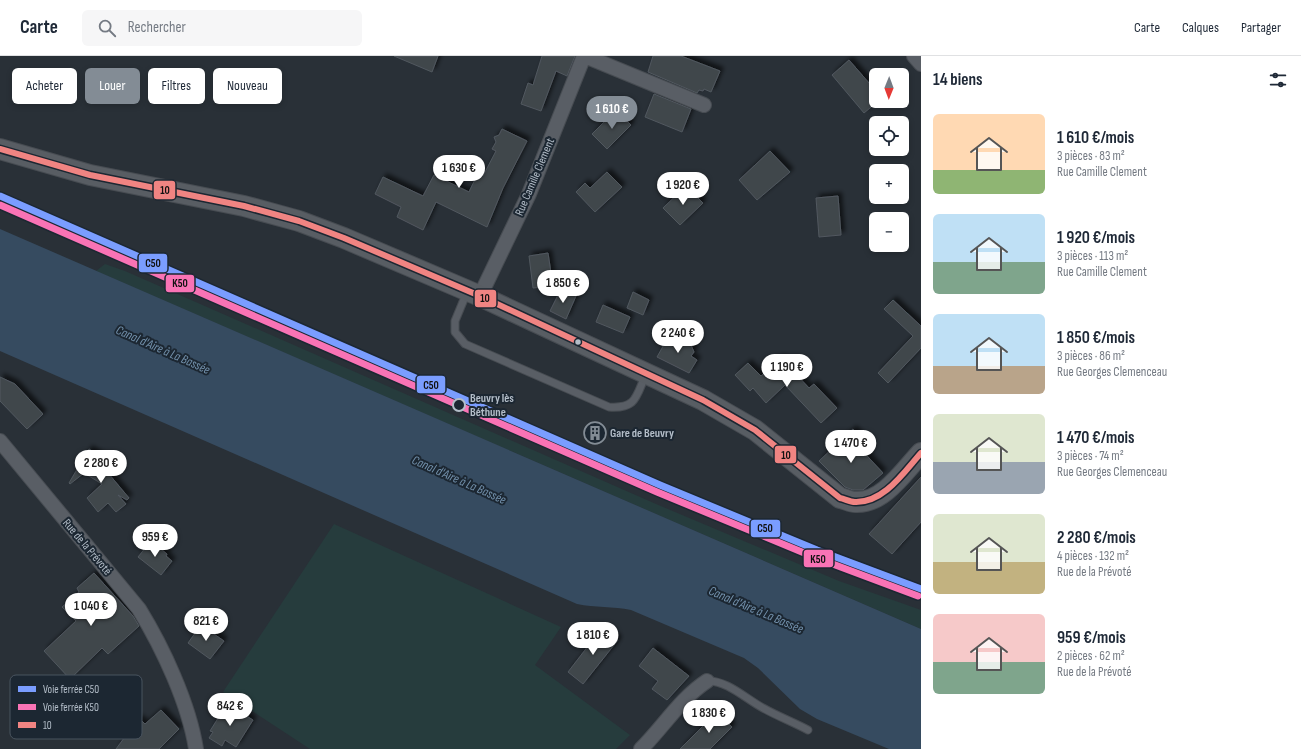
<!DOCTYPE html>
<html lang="fr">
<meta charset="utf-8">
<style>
body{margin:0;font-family:"Sofia Sans Condensed",sans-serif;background:#f6f6f7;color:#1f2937;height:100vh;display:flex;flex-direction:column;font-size:15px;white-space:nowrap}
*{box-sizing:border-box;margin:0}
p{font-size:13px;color:#747a83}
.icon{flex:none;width:22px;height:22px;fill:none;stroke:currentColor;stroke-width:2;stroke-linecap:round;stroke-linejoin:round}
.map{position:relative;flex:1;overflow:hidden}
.details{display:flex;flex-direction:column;background:#fff;width:380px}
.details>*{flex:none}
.banner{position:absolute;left:12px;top:12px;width:380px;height:36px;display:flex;gap:8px}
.needle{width:26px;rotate:181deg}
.buttons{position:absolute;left:869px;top:12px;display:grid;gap:8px}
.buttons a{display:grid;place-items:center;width:40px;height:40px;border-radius:6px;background:#fff;box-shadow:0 2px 6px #0003;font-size:20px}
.price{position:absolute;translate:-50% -34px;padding:0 9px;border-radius:14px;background:#fff;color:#222;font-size:13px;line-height:26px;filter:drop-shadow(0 1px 2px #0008)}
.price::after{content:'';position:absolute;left:50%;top:24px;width:12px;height:9px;margin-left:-6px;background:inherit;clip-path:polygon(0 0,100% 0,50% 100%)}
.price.current{background:#838c95;color:#fff}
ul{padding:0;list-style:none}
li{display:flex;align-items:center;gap:12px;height:100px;padding:0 12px}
li span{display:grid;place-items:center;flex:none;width:112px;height:80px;border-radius:6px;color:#555}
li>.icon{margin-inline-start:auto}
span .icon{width:48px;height:48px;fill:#fffc;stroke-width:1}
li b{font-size:17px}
h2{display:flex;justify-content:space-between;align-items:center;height:48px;padding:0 12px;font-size:17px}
.pill{padding:0 14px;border-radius:6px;background:#fff;box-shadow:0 2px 6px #0003;font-size:14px;line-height:36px}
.pill.current{background:#838c95;color:#fff}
header{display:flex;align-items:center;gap:24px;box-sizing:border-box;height:56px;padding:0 20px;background:#fff;border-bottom:1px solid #e0e1e3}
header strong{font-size:19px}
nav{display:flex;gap:22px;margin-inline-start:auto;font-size:14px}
.search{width:280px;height:36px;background:#f6f6f7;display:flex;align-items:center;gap:10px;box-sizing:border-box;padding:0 14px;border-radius:6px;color:#747a83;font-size:15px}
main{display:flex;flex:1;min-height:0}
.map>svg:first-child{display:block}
.green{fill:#263c3d}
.water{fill:#364b60}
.building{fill:#40464c;stroke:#51585f;filter:url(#shadow)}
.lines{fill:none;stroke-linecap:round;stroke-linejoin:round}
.lane-casing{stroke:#474c52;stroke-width:9}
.street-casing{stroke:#474c52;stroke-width:16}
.secondary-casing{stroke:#474c52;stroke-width:22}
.lane{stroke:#595e65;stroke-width:7}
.street{stroke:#595e65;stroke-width:14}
.secondary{stroke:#585d63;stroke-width:20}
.bus-1-casing{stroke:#1c2732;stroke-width:9}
.bus-1{stroke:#f08482;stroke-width:6}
.rail-1-casing{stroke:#1c2732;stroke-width:10}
.rail-2-casing{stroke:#1c2732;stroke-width:10}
.rail-1{stroke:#7a9dff;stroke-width:7}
.rail-2{stroke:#f973b5;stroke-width:7}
.bus-dot{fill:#b3bdc8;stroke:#1c2732;stroke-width:1.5}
.stop-dot{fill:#1c2732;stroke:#b3bdc8;stroke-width:2}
.labels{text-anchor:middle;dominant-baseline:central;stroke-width:4;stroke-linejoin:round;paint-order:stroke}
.street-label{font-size:12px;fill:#b3bdc8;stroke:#1c2732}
.stop-label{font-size:12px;font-weight:bold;fill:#b3bdc8;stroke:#1c2732;text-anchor:start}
.poi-label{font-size:12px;font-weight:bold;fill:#b3bdc8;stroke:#1c2732;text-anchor:start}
.water-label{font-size:13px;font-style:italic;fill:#7391ac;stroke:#1c2732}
.key{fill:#1c2732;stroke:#49545f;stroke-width:1}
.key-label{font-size:11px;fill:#b3bdc8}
.line-badge{stroke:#1c2732;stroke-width:1.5}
.pale-badge-label{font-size:11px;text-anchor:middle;font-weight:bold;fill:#111}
</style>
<header>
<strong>Carte</strong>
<div class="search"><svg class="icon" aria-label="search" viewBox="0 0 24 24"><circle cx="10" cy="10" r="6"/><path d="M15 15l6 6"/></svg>Rechercher</div>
<nav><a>Carte</a><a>Calques</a><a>Partager</a></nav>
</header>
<main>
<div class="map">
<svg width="921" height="693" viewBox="0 0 921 693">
<defs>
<filter id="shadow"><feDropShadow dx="3.5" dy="-3.5" stdDeviation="2" flood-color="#0009"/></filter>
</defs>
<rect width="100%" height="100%" fill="#293037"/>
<!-- green -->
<path class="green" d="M105 208 125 215 656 448 839 525 921 554V573L96 215Z
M334 468 561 571 535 609 630 679 616 693H310L223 636Z"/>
<!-- water -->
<path class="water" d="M0 173 921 573V693H889L817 663 800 653 758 612 744 602 631 554C613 550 595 552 577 548L0 295Z"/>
<!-- building -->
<path class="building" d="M394 0H438L432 16Z
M542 0H575L567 20 556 15 541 55 521 48 528 27 533 29Z
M653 0H681L720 15 711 36 704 33 703 35 699 34 697 37 648 16Z
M849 4 876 35V47L864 57 832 19Z
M654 38 691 53 682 76 645 61Z
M616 54 631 69 607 93 592 78Z
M502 73 527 85 503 132 487 171 436 146 423 174 397 161 401 151 375 138 383 121 423 140 434 119 469 136 478 117 483 120 496 95 492 93 496 86 494 81 499 79Z
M770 95 790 116 757 144 739 124Z
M607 116 622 131 595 156 576 136 585 127 590 132Z
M686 130 703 147 680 169 663 152Z
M838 140 841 179 819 181 816 142Z
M548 197 553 230 533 232 529 200Z
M561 233 576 240 566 263 550 255Z
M633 236 649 244 643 259 627 252Z
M893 244 921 270V292L888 327 878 317 913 280 884 253Z
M603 249 630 261 623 277 596 266Z
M679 282 691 289 694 296 691 300 697 304 689 317 657 301 666 285Z
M781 302 809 332 814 328 837 352 821 367 785 329 766 347 753 332 750 335 735 319 748 307 761 320Z
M0 321 15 328 43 358 27 373 0 345Z
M853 373 862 382 856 388 883 417 863 434H853L845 431 819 405Z
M89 393 103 402 98 405 129 442 127 444 118 439 126 448 116 456 108 447 98 456 87 442 102 428 84 417 70 428 69 427Z
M921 421V466L892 498 869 478Z
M151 485 167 498 166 500 172 505 161 519 138 501Z
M94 517 133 560 139 570 108 598 102 592 70 623 44 595 76 565 62 551 79 536 77 532Z
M201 569 224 585 210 603 188 587Z
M602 572 618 584 583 628 568 616Z
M653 592 689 620 667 644 652 633 658 625 639 610Z
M227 648 253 664 236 691 225 684 222 690 209 682 213 676 210 675Z
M161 654 179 673 159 693H116L139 662 145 668Z
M717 656 732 671 710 693H680Z"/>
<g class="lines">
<!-- lane casing -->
<g class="lane-casing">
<path id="lane" d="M467 236 455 265V276L465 288 609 351C637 353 636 340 646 318
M707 625C727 624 746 643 763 652 777 660 793 666 808 674"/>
</g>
<!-- street casing -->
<g class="street-casing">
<path id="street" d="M585 0 704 49
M914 0 921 8
M480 240 529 138 584 0
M0 385 139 553C163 592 189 648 196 693
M641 693C663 671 681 642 707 625"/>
</g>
<!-- secondary casing -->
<g class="secondary-casing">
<path id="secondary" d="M0 93 90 119 244 150 299 165 344 182 480 240 703 344 755 374 840 442C845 443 851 446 855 446 883 448 904 415 921 397"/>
</g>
<!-- lane -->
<use href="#lane" class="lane"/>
<!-- street -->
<use href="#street" class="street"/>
<!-- secondary -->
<use href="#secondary" class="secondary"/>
<!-- bus-1 casing -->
<g class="bus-1-casing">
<path id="bus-1" d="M0 93 90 119 244 150 299 165 344 182 480 240 703 344 755 374 840 442C845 443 850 446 855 446 884 447 904 416 921 397"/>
</g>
<!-- bus-1 -->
<use href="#bus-1" class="bus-1"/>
<!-- rail-1 casing -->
<g class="rail-1-casing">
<path id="rail-1" d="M0 140 660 429 817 494 921 533"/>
</g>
<!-- rail-2 casing -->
<g class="rail-2-casing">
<path id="rail-2" d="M0 149 657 436 814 501 918 540"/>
</g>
<!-- rail-1 -->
<use href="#rail-1" class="rail-1"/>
<!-- rail-2 -->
<use href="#rail-2" class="rail-2"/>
</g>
<!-- icons -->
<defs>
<g id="building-ring" transform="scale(1.15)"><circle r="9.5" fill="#1c2732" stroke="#838c95" stroke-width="1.5"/><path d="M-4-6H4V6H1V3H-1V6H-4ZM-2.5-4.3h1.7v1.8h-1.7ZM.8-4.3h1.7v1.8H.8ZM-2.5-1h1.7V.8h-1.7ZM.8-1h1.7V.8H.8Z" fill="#838c95"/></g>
</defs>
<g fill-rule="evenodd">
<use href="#building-ring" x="595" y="377"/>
</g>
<!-- markers -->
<circle class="bus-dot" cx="578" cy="286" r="3.5"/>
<circle class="stop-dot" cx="459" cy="349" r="6"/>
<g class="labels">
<!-- street labels -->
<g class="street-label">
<text transform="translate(535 121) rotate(-67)">Rue Camille Clement</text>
<text transform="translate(87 491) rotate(50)">Rue de la Prévoté</text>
</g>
<!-- stop labels -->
<g class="stop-label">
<text x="470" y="342">Beuvry lès<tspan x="470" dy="14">Béthune</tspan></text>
</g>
<!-- poi labels -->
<g class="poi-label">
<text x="610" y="377">Gare de Beuvry</text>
</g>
<!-- water labels -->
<g class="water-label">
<text transform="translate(163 294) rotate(24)">Canal d'Aire à La Bassée</text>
<text transform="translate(459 424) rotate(24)">Canal d'Aire à La Bassée</text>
<text transform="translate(756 554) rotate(23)">Canal d'Aire à La Bassée</text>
</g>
</g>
<!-- legend -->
<rect x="10" y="619" width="132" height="64" rx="6" class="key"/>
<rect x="18" y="630" width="18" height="6" fill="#7a9dff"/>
<rect x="18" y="648" width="18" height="6" fill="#f973b5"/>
<rect x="18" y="666" width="18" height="6" fill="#f08482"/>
<g class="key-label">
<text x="43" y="637">Voie ferrée C50</text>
<text x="43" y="655">Voie ferrée K50</text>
<text x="43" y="673">10</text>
</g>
<g class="line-badge">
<rect x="153" y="124" width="23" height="20" rx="4" fill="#f08482"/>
<rect x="138" y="197" width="30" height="20" rx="4" fill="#7a9dff"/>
<rect x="165" y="218" width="30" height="19" rx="4" fill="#f973b5"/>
<rect x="474" y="233" width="23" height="19" rx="4" fill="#f08482"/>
<rect x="416" y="319" width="30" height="19" rx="4" fill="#7a9dff"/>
<rect x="774" y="389" width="23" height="19" rx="4" fill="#f08482"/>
<rect x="750" y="463" width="31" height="19" rx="4" fill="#7a9dff"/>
<rect x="803" y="493" width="31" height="19" rx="4" fill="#f973b5"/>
</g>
<g class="pale-badge-label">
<text x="165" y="138">10</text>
<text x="153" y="211">C50</text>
<text x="180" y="231">K50</text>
<text x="485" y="246">10</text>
<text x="431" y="333">C50</text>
<text x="786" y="403">10</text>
<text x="765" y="476">C50</text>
<text x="818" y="507">K50</text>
</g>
</svg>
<div class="buttons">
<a><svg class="needle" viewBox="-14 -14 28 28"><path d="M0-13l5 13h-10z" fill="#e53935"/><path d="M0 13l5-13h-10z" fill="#747a83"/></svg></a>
<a><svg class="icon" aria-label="locate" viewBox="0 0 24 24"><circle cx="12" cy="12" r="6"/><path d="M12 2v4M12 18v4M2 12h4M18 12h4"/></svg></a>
<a>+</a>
<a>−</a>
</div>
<b class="price current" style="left:612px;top:74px">1 610 €</b>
<b class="price" style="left:459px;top:133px">1 630 €</b>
<b class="price" style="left:683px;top:150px">1 920 €</b>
<b class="price" style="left:563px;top:248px">1 850 €</b>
<b class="price" style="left:678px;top:298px">2 240 €</b>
<b class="price" style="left:787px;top:332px">1 190 €</b>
<b class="price" style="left:851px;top:408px">1 470 €</b>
<b class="price" style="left:101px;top:428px">2 280 €</b>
<b class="price" style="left:155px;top:502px">959 €</b>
<b class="price" style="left:91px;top:571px">1 040 €</b>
<b class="price" style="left:206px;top:586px">821 €</b>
<b class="price" style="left:593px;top:600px">1 810 €</b>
<b class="price" style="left:230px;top:671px">842 €</b>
<b class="price" style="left:709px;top:678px">1 830 €</b>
<div class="banner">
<a class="pill">Acheter</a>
<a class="pill current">Louer</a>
<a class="pill">Filtres</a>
<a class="pill">Nouveau</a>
</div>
</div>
<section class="details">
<h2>14 biens<svg class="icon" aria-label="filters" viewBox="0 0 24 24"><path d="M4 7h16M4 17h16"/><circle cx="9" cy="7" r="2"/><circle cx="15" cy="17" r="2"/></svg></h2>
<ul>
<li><span style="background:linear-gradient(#ffd9b3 70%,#8fb573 0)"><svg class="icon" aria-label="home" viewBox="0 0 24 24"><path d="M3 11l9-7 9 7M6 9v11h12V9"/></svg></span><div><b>1 610 €/mois</b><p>3 pièces · 83 m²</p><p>Rue Camille Clement</p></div></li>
<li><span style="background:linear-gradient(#bfe0f5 60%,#7fa58c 0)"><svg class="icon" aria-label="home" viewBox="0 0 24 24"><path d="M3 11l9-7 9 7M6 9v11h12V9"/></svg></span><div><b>1 920 €/mois</b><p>3 pièces · 113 m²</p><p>Rue Camille Clement</p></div></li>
<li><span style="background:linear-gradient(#bfe0f5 65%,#b9a48a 0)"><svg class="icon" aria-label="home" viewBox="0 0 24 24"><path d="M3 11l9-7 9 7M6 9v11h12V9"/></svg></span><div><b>1 850 €/mois</b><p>3 pièces · 86 m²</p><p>Rue Georges Clemenceau</p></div></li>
<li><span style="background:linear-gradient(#dfe7d0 60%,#9aa5b1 0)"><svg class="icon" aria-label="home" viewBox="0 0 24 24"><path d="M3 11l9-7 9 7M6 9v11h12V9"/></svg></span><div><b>1 470 €/mois</b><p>3 pièces · 74 m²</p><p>Rue Georges Clemenceau</p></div></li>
<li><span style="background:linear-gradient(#dfe7d0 60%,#c2b280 0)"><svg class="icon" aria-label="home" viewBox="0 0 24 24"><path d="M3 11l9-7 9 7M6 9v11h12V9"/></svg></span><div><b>2 280 €/mois</b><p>4 pièces · 132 m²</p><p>Rue de la Prévoté</p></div></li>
<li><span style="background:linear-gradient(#f6c9c9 60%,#7fa58c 0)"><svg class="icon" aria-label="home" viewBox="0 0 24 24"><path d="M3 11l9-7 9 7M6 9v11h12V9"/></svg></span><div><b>959 €/mois</b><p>2 pièces · 62 m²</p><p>Rue de la Prévoté</p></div></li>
</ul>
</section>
</main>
